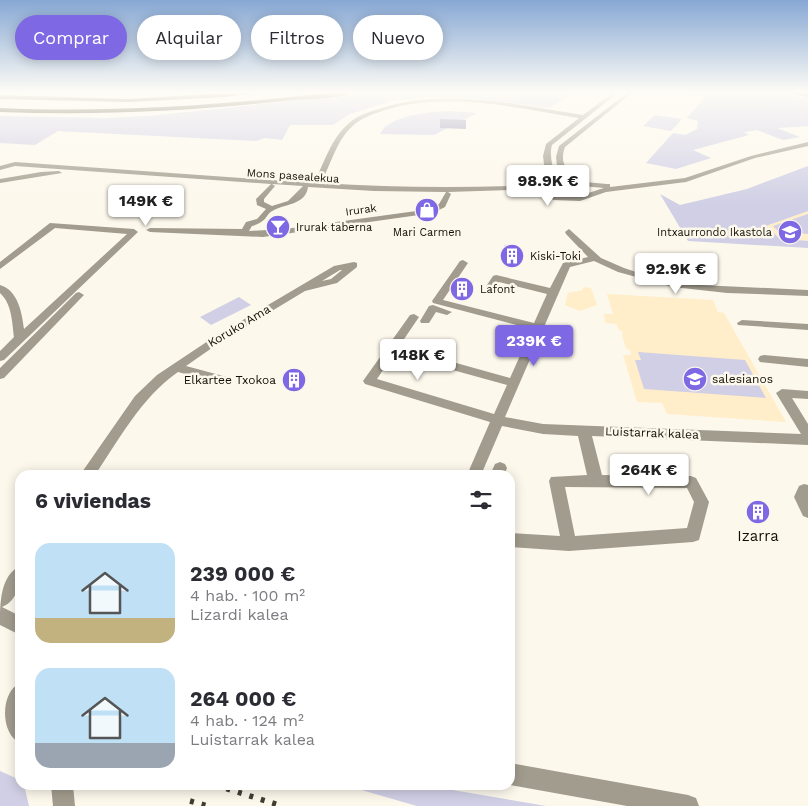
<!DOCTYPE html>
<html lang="es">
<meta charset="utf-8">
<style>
body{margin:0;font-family:"Work Sans",sans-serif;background:#f2f2f3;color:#2b2b33;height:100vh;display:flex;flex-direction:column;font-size:19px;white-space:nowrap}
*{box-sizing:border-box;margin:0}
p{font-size:16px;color:#7c7c81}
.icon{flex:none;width:28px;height:28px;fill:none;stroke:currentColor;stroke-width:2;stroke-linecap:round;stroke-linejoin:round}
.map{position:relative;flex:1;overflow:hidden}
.drawer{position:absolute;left:15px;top:470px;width:500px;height:320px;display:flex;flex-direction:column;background:#fff;border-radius:15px;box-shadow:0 2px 12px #0003}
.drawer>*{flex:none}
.banner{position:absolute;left:15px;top:15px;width:500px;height:45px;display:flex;gap:10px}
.price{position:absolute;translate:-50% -42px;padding:0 11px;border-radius:5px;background:#fff;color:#222;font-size:16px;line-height:32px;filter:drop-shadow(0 1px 2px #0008)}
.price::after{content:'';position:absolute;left:50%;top:30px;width:15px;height:11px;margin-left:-8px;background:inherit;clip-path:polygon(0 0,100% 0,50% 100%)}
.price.on{background:#7e68e3;color:#fff}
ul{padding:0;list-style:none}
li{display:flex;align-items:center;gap:15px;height:125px;padding:0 20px}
li span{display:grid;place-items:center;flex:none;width:140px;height:100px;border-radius:15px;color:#555}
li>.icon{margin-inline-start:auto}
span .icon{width:60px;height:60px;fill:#fffc;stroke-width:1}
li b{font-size:21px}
h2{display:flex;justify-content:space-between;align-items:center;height:60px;padding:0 20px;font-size:21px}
.chip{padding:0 18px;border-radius:22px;background:#fff;box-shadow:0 2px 12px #0003;font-size:18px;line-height:45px}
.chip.on{background:#7e68e3;color:#fff}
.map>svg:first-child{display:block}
.built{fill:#ffeec9}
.green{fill:#d0cfe5}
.water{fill:#9795b5}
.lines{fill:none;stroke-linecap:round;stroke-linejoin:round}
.minor{fill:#a29c8e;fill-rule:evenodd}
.motorway{fill:#43371a;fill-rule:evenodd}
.rail{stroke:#423d33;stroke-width:5.5;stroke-dasharray:4 8;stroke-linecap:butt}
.labels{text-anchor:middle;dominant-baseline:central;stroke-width:5;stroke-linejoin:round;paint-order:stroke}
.far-street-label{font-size:11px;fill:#130f05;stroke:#fdf8ec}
.far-poi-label{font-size:11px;fill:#130f05;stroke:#fdf8ec;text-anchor:start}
.street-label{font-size:12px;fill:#130f05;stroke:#fdf8ec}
.poi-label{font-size:12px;fill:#130f05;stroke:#fdf8ec;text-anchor:start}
.near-poi-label{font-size:15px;fill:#130f05;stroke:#fdf8ec}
</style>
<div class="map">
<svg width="808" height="806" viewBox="0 0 808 806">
<rect width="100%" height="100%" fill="#fdf8ec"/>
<!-- built -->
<path class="built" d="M808 211V241L779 238 766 226Z
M583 287 591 288 597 305 580 311 565 305 568 293 583 290Z
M607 294 713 300 718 312 724 313 786 422 667 414 662 403 637 402 623 355H631L630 350 626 349 622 335 623 332 619 330 616 324 605 323 604 314H613Z"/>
<!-- green -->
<path class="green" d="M375 92H574L550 108 474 98 427 97 392 101 350 114 333 125H290L282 140 265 138 256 141 58 131 35 145 0 143V116L104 118 149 116Z
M682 92H762L808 98V126L777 128 800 137 783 140 757 130 744 132 749 135 693 150 711 158 676 169 646 163 673 133 685 135 697 129 698 121 687 118 705 97Z
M449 111 477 113 434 135 380 134C389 115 430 112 449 111Z
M655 115 682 119 671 131 643 126Z
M808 166V211L766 226 779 238 808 241V248L688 241 660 194 680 205 747 189Z
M564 182C572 183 583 184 585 193 575 200 558 198 549 189L552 184Z
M808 214V234L778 231 773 226Z
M239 297 251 305 211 325 200 317Z
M638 352 745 360 766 398 644 389 635 360H641Z
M0 771 20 780V785H24L29 806H0Z
M344 785H423L546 806H417Z"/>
<!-- water -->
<path class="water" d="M440 119 466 120V129L440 128Z"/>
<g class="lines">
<!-- minor -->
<path class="minor" d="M614 92H619L552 145C548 158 556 170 553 183L546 181 543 156 546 144 579 118C516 108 446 90 382 111 373 114 362 118 355 124 337 138 331 164 321 183 395 188 468 188 542 185 546 187 547 190 550 192 568 203 587 193 604 188L582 186V182H585L607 184H610V187L685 178 751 156 808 142V146L755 158 686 182 606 192 580 201 554 200 542 195 539 189 448 192 451 194 445 207 433 213 263 237 150 232 146 230 150 228 242 229 246 222 257 219 266 209 257 205 256 199 271 184 15 166 0 170V166L15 162 314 183C324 163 331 139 348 124 356 116 368 112 379 109 445 87 517 105 583 115ZM272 184 303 186 288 201 272 206 264 202V199L275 186ZM308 187 374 191 446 192 439 204 431 209 285 229 249 231 252 226C269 221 264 215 274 210 286 204 306 204 308 187Z
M628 92H633L565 147C559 164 567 170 579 181L575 183 563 176 557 166 556 157 559 146Z
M41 172 59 171 62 173 0 183V179Z
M50 223 134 229 138 232 4 360 0 361V351L14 337C12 322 12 304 0 293V285C18 290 22 313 24 329L127 234 55 228 0 269V262Z
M569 229 601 258 624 268 648 276 700 285 808 290V296L727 293 673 287 618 272 594 261 570 267 505 417 543 424 801 434 776 393 782 389 808 391V399L792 398 808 424V445L592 436 602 475 691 476 696 478 709 502 699 540 693 542 569 551 510 547V533L560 536 549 481 551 477 587 475 578 436 543 434 502 426 481 475H467L490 422 365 384 363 381 410 315 414 314 419 317 377 379 494 414 507 385 402 356 400 353 406 349 510 378 532 329 433 303 432 301 460 261 463 260 468 263 443 300 534 323 547 294 499 282 493 290H487L485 288 493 276 496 275 550 288 563 263 588 257 566 234 565 232ZM565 487 687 488 694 502 687 528 575 536Z
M354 262 357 263V267L337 283 305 291 222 341 186 366 227 377 229 380 227 383 223 384 178 372C141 398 120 438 95 475H80L135 396 157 375 214 337 334 266ZM340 270H342L331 279 322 281Z
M79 292 84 295 82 297 4 378 0 379V368L76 293Z
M433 305 452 312 447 315 436 312 429 323H421L420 321 429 306Z
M742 320 808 324V330L738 325 737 323Z
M764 355 808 359V367L760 362 758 359 760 356Z
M500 462 505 464 507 468 504 475H490L495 464Z
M804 484 808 485V518L803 516 794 497 799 486Z
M20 566C20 582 19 600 2 607L20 616V635L0 625C0 603 0 576 20 566Z
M20 683V743C0 734 0 692 20 683Z
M510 763 688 795 696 798 699 806H627L510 785Z
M51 785H73L75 806H53Z"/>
<!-- motorway -->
<path class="motorway" d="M240 92H261L226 97 129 102 0 99V95L129 99Z
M335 92H353C341 99 308 99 293 100 195 111 98 116 0 112V108C113 113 224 105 335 92Z
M785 92 808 93V97Z"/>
<!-- rail -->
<path class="rail" d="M215 785 282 806
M190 801 208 806"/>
</g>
<!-- sky -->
<linearGradient id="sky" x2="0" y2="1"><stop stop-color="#87a8d4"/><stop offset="0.45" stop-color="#fefcf6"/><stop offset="1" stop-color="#fefcf6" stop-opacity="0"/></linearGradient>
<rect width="808" height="205" fill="url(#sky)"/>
<!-- icons -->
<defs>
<g id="shop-disc" transform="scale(1.25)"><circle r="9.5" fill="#7e68e3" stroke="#fdf8ec"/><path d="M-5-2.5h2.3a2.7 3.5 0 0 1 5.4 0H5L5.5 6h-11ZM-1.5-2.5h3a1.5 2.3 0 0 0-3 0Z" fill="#fff"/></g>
<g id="bar-disc" transform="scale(1.25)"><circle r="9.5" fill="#7e68e3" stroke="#fdf8ec"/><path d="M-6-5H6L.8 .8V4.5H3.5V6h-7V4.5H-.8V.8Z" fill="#fff"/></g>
<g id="school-disc" transform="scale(1.25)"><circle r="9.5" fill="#7e68e3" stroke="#fdf8ec"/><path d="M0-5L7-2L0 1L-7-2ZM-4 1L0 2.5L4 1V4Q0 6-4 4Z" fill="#fff"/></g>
<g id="building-disc" transform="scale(1.25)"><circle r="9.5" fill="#7e68e3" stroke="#fdf8ec"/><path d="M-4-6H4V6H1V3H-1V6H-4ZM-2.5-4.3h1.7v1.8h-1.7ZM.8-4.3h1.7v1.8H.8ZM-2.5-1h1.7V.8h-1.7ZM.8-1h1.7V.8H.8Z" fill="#fff"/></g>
</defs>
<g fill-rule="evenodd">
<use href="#shop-disc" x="427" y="210"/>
<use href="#bar-disc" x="278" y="227"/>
<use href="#school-disc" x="790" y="232"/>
<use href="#building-disc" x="512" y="256"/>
<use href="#building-disc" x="462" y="289"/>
<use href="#school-disc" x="695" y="379"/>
<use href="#building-disc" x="294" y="380"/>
<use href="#building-disc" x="758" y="512"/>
</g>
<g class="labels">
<!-- far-street labels -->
<g class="far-street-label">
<text transform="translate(293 176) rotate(4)">Mons pasealekua</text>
<text transform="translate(361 210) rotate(-8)">Irurak</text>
</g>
<!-- far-poi labels -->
<g class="far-poi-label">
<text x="296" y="227">Irurak taberna</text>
<text x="427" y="232" text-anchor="middle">Mari Carmen</text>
<text x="772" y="232" text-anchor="end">Intxaurrondo Ikastola</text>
<text x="530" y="256">Kiski-Toki</text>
<text x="480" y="289">Lafont</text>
</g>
<!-- street labels -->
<g class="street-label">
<text transform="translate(239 326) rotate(-31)">Koruko Ama</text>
<text transform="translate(652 433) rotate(2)">Luistarrak kalea</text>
</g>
<!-- poi labels -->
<g class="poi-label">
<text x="712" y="379">salesianos</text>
<text x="276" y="380" text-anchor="end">Elkartee Txokoa</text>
</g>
<!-- near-poi labels -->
<g class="near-poi-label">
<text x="758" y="536">Izarra</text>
</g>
</g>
</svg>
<b class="price" style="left:548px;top:207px">98.9K €</b>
<b class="price" style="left:146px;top:227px">149K €</b>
<b class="price" style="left:676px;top:295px">92.9K €</b>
<b class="price on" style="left:534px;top:367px">239K €</b>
<b class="price" style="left:418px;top:381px">148K €</b>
<b class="price" style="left:649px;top:496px">264K €</b>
<div class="banner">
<a class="chip on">Comprar</a>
<a class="chip">Alquilar</a>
<a class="chip">Filtros</a>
<a class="chip">Nuevo</a>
</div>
<section class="drawer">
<h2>6 viviendas<svg class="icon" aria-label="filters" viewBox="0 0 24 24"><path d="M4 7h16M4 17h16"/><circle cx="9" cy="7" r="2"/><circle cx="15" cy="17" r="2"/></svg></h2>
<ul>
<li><span style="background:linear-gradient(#bfe0f5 75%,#c2b280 0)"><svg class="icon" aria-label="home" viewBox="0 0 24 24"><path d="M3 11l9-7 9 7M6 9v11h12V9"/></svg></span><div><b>239 000 €</b><p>4 hab. · 100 m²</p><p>Lizardi kalea</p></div></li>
<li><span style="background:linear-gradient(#bfe0f5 75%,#9aa5b1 0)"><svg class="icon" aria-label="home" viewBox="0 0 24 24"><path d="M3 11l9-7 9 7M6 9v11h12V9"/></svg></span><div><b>264 000 €</b><p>4 hab. · 124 m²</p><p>Luistarrak kalea</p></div></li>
</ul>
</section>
</div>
